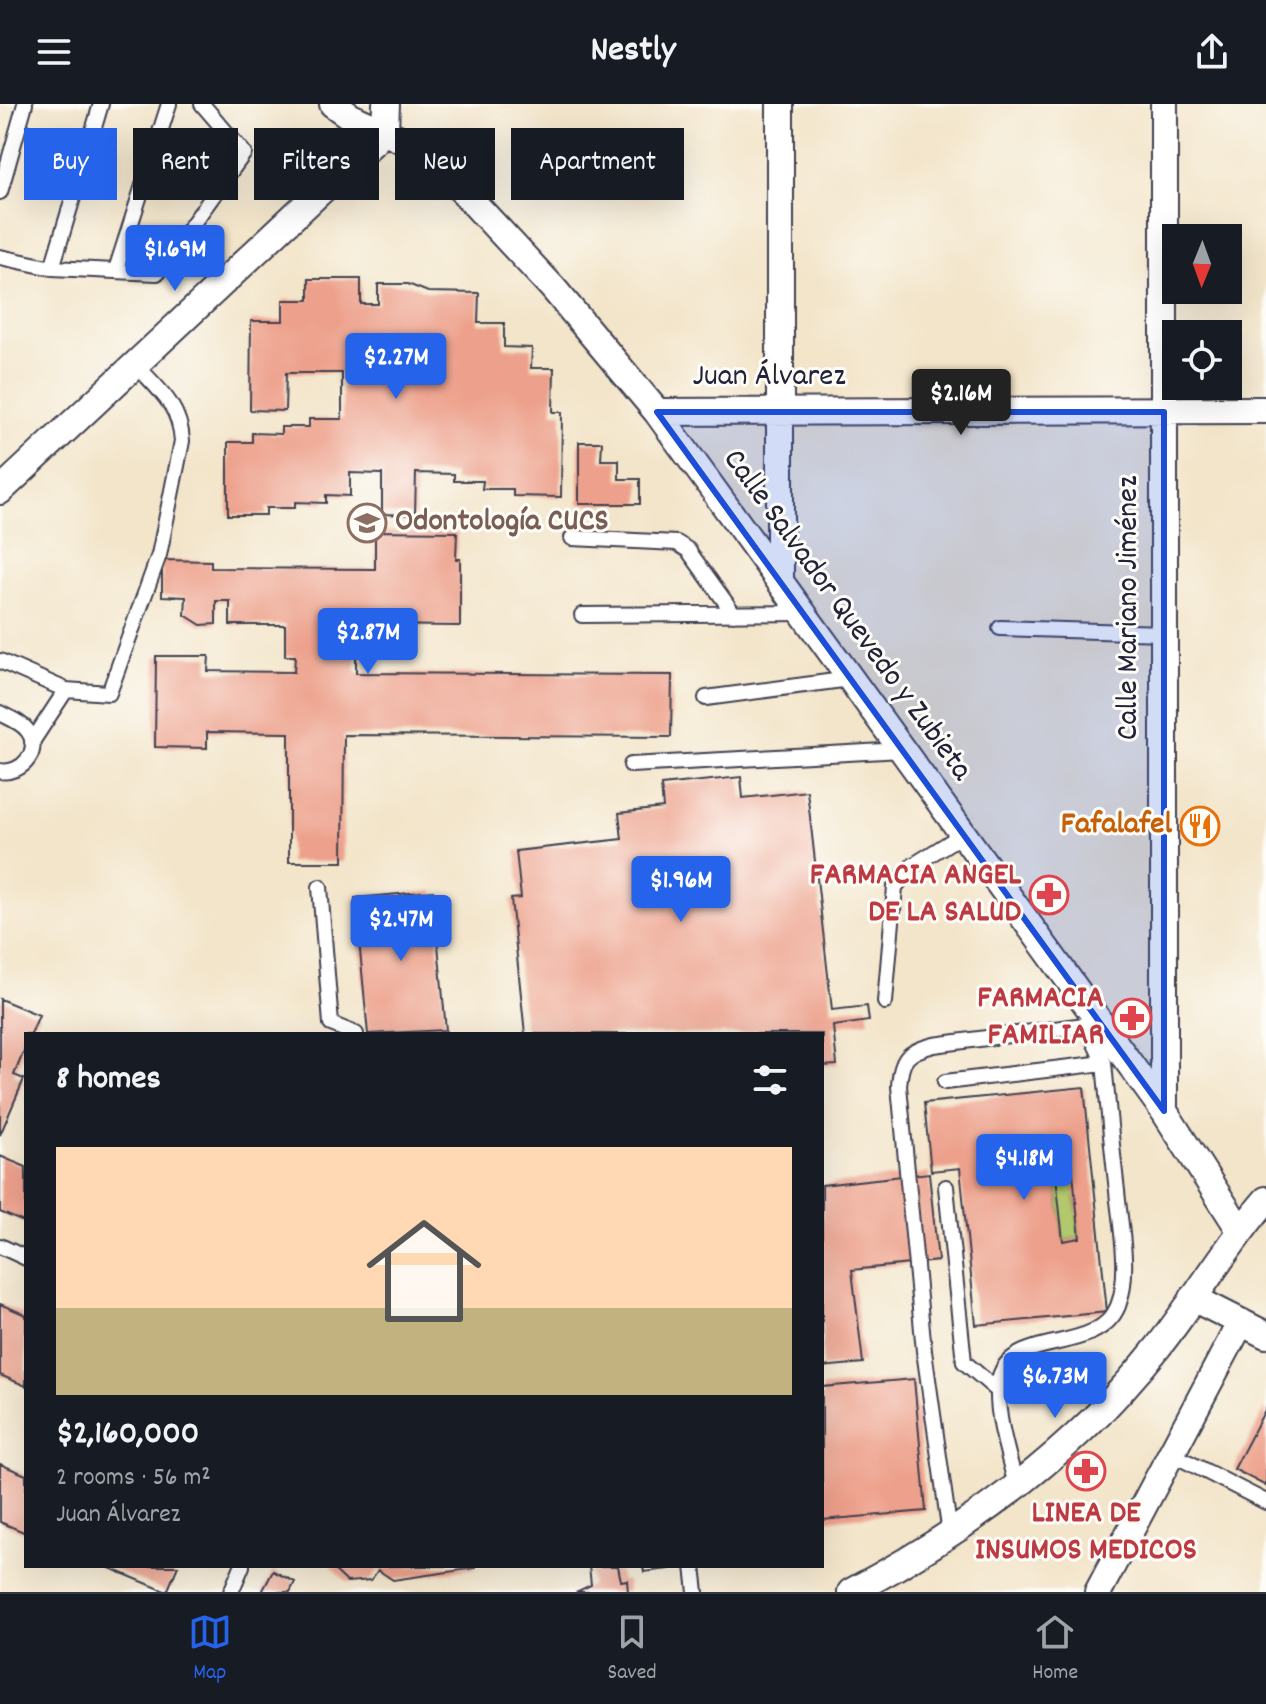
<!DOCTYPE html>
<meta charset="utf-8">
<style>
body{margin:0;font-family:Dekko,sans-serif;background:#242831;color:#f1f3f6;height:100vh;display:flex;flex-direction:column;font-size:30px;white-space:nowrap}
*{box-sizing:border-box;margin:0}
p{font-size:26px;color:#9ea1a6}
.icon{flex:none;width:44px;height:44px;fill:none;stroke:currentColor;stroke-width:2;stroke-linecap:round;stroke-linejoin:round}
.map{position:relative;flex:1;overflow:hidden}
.sheet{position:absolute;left:24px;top:928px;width:800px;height:536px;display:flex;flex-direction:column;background:#171b24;border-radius:0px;box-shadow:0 8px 32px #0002}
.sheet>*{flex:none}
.banner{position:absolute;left:24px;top:24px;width:800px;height:72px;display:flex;gap:16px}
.needle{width:52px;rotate:181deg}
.controls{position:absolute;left:1162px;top:120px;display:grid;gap:16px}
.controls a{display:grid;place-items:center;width:80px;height:80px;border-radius:0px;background:#171b24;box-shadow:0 8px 32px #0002;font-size:40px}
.price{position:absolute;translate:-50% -68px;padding:0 18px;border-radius:8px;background:#2563eb;color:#fff;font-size:26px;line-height:52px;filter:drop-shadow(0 2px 4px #0008)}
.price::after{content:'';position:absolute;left:50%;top:48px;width:24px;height:18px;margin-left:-12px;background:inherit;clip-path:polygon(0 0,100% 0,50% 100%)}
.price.on{background:#222;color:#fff}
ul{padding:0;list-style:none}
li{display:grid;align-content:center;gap:16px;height:424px;padding:0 32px}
li span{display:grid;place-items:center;height:248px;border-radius:0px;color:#555}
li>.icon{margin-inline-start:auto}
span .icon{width:144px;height:144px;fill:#fffc;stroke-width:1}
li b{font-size:34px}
h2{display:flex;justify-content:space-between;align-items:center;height:96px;padding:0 32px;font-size:34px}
.chip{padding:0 28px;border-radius:0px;background:#171b24;box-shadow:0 8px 32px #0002;font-size:28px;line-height:72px}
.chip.on{background:#2563eb;color:#fff}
header{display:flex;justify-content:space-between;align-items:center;height:104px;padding:0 32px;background:#171b24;font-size:36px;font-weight:700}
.tab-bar{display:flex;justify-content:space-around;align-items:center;height:112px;border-top:2px solid #363941;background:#171b24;font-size:22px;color:#9ea1a6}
.tab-bar a{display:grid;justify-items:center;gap:4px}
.tab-bar .on{color:#2563eb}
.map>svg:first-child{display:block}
.green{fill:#b2c86c;stroke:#6a7554;stroke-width:2}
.building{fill:#eda08b;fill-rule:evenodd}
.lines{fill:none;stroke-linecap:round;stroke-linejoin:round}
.lane-casing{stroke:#413f50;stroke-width:18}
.street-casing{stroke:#413f50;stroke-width:30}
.lane{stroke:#fff;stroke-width:14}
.street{stroke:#fff;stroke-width:26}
.marked{fill:#1d4ed8;fill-opacity:0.2;stroke:#1d4ed8;stroke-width:6;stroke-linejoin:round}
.labels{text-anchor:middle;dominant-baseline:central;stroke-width:6;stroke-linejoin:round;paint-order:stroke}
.street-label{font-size:32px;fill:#22223b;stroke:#fdfcf7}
.education-label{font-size:32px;font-weight:bold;fill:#785e54;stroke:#fdfcf7;text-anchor:start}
.food-label{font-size:32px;font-weight:bold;fill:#c56008;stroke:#fdfcf7;text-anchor:end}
.health-label{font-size:32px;font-weight:bold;fill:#be3a42;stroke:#fdfcf7;text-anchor:end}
</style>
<header><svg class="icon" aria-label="menu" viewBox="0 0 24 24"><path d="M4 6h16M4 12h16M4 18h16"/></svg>Nestly<svg class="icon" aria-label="share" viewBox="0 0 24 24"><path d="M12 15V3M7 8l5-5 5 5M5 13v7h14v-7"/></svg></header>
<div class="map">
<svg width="1266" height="1488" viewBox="0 0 1266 1488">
<rect width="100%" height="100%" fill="#fdfcf7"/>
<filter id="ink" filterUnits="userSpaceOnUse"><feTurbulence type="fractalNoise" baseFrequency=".0125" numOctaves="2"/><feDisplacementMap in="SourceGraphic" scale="16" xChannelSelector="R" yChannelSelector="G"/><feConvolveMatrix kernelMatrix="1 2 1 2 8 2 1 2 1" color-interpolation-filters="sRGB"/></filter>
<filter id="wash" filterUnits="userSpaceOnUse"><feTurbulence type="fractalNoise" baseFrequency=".006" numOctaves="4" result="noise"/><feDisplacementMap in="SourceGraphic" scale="32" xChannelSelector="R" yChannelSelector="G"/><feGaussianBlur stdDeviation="1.8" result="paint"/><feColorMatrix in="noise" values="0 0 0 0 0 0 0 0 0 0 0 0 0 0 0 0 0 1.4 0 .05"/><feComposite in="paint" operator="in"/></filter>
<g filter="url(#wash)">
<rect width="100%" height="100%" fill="#f3e5ca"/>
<!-- green -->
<path class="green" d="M1072 1061 1080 1134 1063 1137 1055 1063Z"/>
<g id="blocks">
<!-- building -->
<path class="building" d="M309 175H361V200H378V180H408L428 188 479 189 478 219H504V243L532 244 531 264H554L553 308H562L561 393 513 392V385H482L483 377H454V370L416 369 415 411 382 410V370L350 369V392L326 391V399L295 398V404H266V411H228V338H252V329L281 330V323H309V315H342V269H286L285 307 250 306 251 217H283V196H309Z
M579 338H602L601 356H619V375H640V400H579Z
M375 427 457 428 456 455H460V522L356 521V569L672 571 671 633 344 631 343 758H289V629L207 628V644L155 643 156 552H209L208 567 294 568 295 552H285V521H230V497H216V520L201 521 185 511 186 493 162 492V456L211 457V464L375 465Z
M741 673 743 694 807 687 832 906 867 902 869 917 833 922 837 961 822 962V930H525L511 795 521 794 516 747 622 735 619 709 663 704 661 681Z
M433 787 446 926 368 930 355 794Z
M0 895 39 911 31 930H26V942L14 971 24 975 0 1031Z
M1084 983 1107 1208 976 1221 960 1064 931 1067 924 999ZM1072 1061 1080 1134 1063 1137 1055 1063Z
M0 1052 26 1063V1119L0 1108Z
M929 1069 938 1157 852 1166 863 1259 822 1263V1081Z
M0 1200 26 1211V1282L0 1271Z
M914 1275 926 1407 822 1416V1283Z
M1266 1304V1382L1234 1365Z
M0 1360 26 1371V1429L0 1418Z
M105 1462H178L167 1488Z
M330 1462H476V1464L393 1476 378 1466 371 1476 347 1478Z
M589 1462H618L621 1477 627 1476 628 1488H576L591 1481Z
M643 1462H669L670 1465 644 1468Z
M273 1467 295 1478 290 1488H262Z"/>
</g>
</g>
<g filter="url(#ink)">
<use href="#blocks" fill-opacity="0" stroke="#413f50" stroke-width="2"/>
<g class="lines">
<!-- lane casing -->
<g class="lane-casing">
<path id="lane" d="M0 88 25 0
M0 153 52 164 157 169 244 49 202 0
M52 164 101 0
M116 166 169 0
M572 434 677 439 688 446 734 510
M582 511 803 509
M1000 524 1164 529
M0 557 66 586 109 589 159 451 182 337C180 301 158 285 135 260
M706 594 850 575
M0 609C9 614 21 618 27 626 43 646 22 671 0 667
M32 638 66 586
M631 661 902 646
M320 783 331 920 356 930
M885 898 895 783 912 762 963 730
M1086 921 1104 959
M945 978 1104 959C1108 1002 1112 1044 1117 1087 1120 1121 1131 1169 1118 1202 1096 1256 999 1221 998 1286 997 1317 1009 1352 1016 1382
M946 1083 964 1258 998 1287
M0 1142 26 1154
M1172 1350 1266 1398
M950 1430 924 1247 899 982C901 954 907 948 934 941L1099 919
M693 1462 696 1488
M231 1488 242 1462"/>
</g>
<!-- street casing -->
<g class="street-casing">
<path id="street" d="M333 0 351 13 411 40 442 65 553 184 657 308 1164 1007 1240 1126
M780 0V477
M657 308 1266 306
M0 387 385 27 386 0
M1164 1007V0
M1193 1194 1266 1231
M851 1488C966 1427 1077 1346 1158 1243 1196 1195 1226 1142 1266 1096
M1098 1488 1241 1218"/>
</g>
<!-- lane -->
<use href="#lane" class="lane"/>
<!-- street -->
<use href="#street" class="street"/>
</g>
</g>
<!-- marked area -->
<path class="marked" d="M657 308H1164V1007L963 730Z"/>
<!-- icons -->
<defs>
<g id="university-ring" transform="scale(2)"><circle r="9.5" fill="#fdfcf7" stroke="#8d6e63" stroke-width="1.5"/><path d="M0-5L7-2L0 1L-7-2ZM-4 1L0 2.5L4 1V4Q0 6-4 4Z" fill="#8d6e63"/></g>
<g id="restaurant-ring" transform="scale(2)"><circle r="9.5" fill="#fdfcf7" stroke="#e8710a" stroke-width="1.5"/><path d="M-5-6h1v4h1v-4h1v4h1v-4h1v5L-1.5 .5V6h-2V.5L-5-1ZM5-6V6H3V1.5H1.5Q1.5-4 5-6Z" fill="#e8710a"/></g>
<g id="pharmacy-ring" transform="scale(2)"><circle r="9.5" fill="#fdfcf7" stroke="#e0444e" stroke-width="1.5"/><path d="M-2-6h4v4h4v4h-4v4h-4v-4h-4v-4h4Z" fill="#e0444e"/></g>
</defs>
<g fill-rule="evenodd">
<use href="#university-ring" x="367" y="419"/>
<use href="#restaurant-ring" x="1200" y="722"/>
<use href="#pharmacy-ring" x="1049" y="791"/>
<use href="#pharmacy-ring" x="1132" y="914"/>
<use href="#pharmacy-ring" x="1086" y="1367"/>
</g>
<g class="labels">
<!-- street labels -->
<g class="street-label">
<text x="769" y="274">Juan Álvarez</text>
<text transform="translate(1130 504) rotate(-90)">Calle Mariano Jiménez</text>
<text transform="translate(846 512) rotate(54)">Calle Salvador Quevedo y Zubieta</text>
</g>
<!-- education labels -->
<g class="education-label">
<text x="395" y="419">Odontología CUCS</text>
</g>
<!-- food labels -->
<g class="food-label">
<text x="1172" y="722">Fafalafel</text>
</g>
<!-- health labels -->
<g class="health-label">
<text x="1021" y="773">FARMACIA ANGEL<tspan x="1021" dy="37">DE LA SALUD</tspan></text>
<text x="1104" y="896">FARMACIA<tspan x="1104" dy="37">FAMILIAR</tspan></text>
<text x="1086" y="1411" text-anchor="middle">LINEA DE<tspan x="1086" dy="37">INSUMOS MEDICOS</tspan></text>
</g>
</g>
</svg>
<div class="controls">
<a><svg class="needle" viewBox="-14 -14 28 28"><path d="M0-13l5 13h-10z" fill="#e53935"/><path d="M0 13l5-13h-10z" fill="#9ea1a6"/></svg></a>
<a><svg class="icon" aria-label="locate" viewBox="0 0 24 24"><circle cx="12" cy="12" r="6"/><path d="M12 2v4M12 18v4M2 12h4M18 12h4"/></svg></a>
</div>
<b class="price" style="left:175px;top:189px">$1.69M</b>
<b class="price" style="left:396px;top:297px">$2.27M</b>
<b class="price on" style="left:961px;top:333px">$2.16M</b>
<b class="price" style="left:368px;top:572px">$2.87M</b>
<b class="price" style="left:681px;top:820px">$1.96M</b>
<b class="price" style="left:401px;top:859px">$2.47M</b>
<b class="price" style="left:1024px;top:1098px">$4.18M</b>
<b class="price" style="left:1055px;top:1316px">$6.73M</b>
<div class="banner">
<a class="chip on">Buy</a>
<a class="chip">Rent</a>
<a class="chip">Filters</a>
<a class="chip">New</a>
<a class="chip">Apartment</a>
</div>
<section class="sheet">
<h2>8 homes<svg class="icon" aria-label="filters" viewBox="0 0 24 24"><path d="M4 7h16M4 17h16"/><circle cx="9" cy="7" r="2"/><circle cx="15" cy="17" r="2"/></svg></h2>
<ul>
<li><span style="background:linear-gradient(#ffd9b3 65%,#c2b280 0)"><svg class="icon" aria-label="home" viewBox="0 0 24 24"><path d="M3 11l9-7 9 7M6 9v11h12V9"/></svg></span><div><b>$2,160,000</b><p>2 rooms · 56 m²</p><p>Juan Álvarez</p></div></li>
</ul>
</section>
</div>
<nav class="tab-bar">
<a class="on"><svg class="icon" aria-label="map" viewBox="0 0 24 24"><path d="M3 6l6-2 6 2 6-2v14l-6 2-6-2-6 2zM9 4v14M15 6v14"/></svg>Map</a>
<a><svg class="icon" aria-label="saved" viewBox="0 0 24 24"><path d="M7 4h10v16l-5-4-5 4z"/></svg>Saved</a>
<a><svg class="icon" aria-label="home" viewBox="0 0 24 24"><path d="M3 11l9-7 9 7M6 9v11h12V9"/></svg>Home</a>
</nav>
